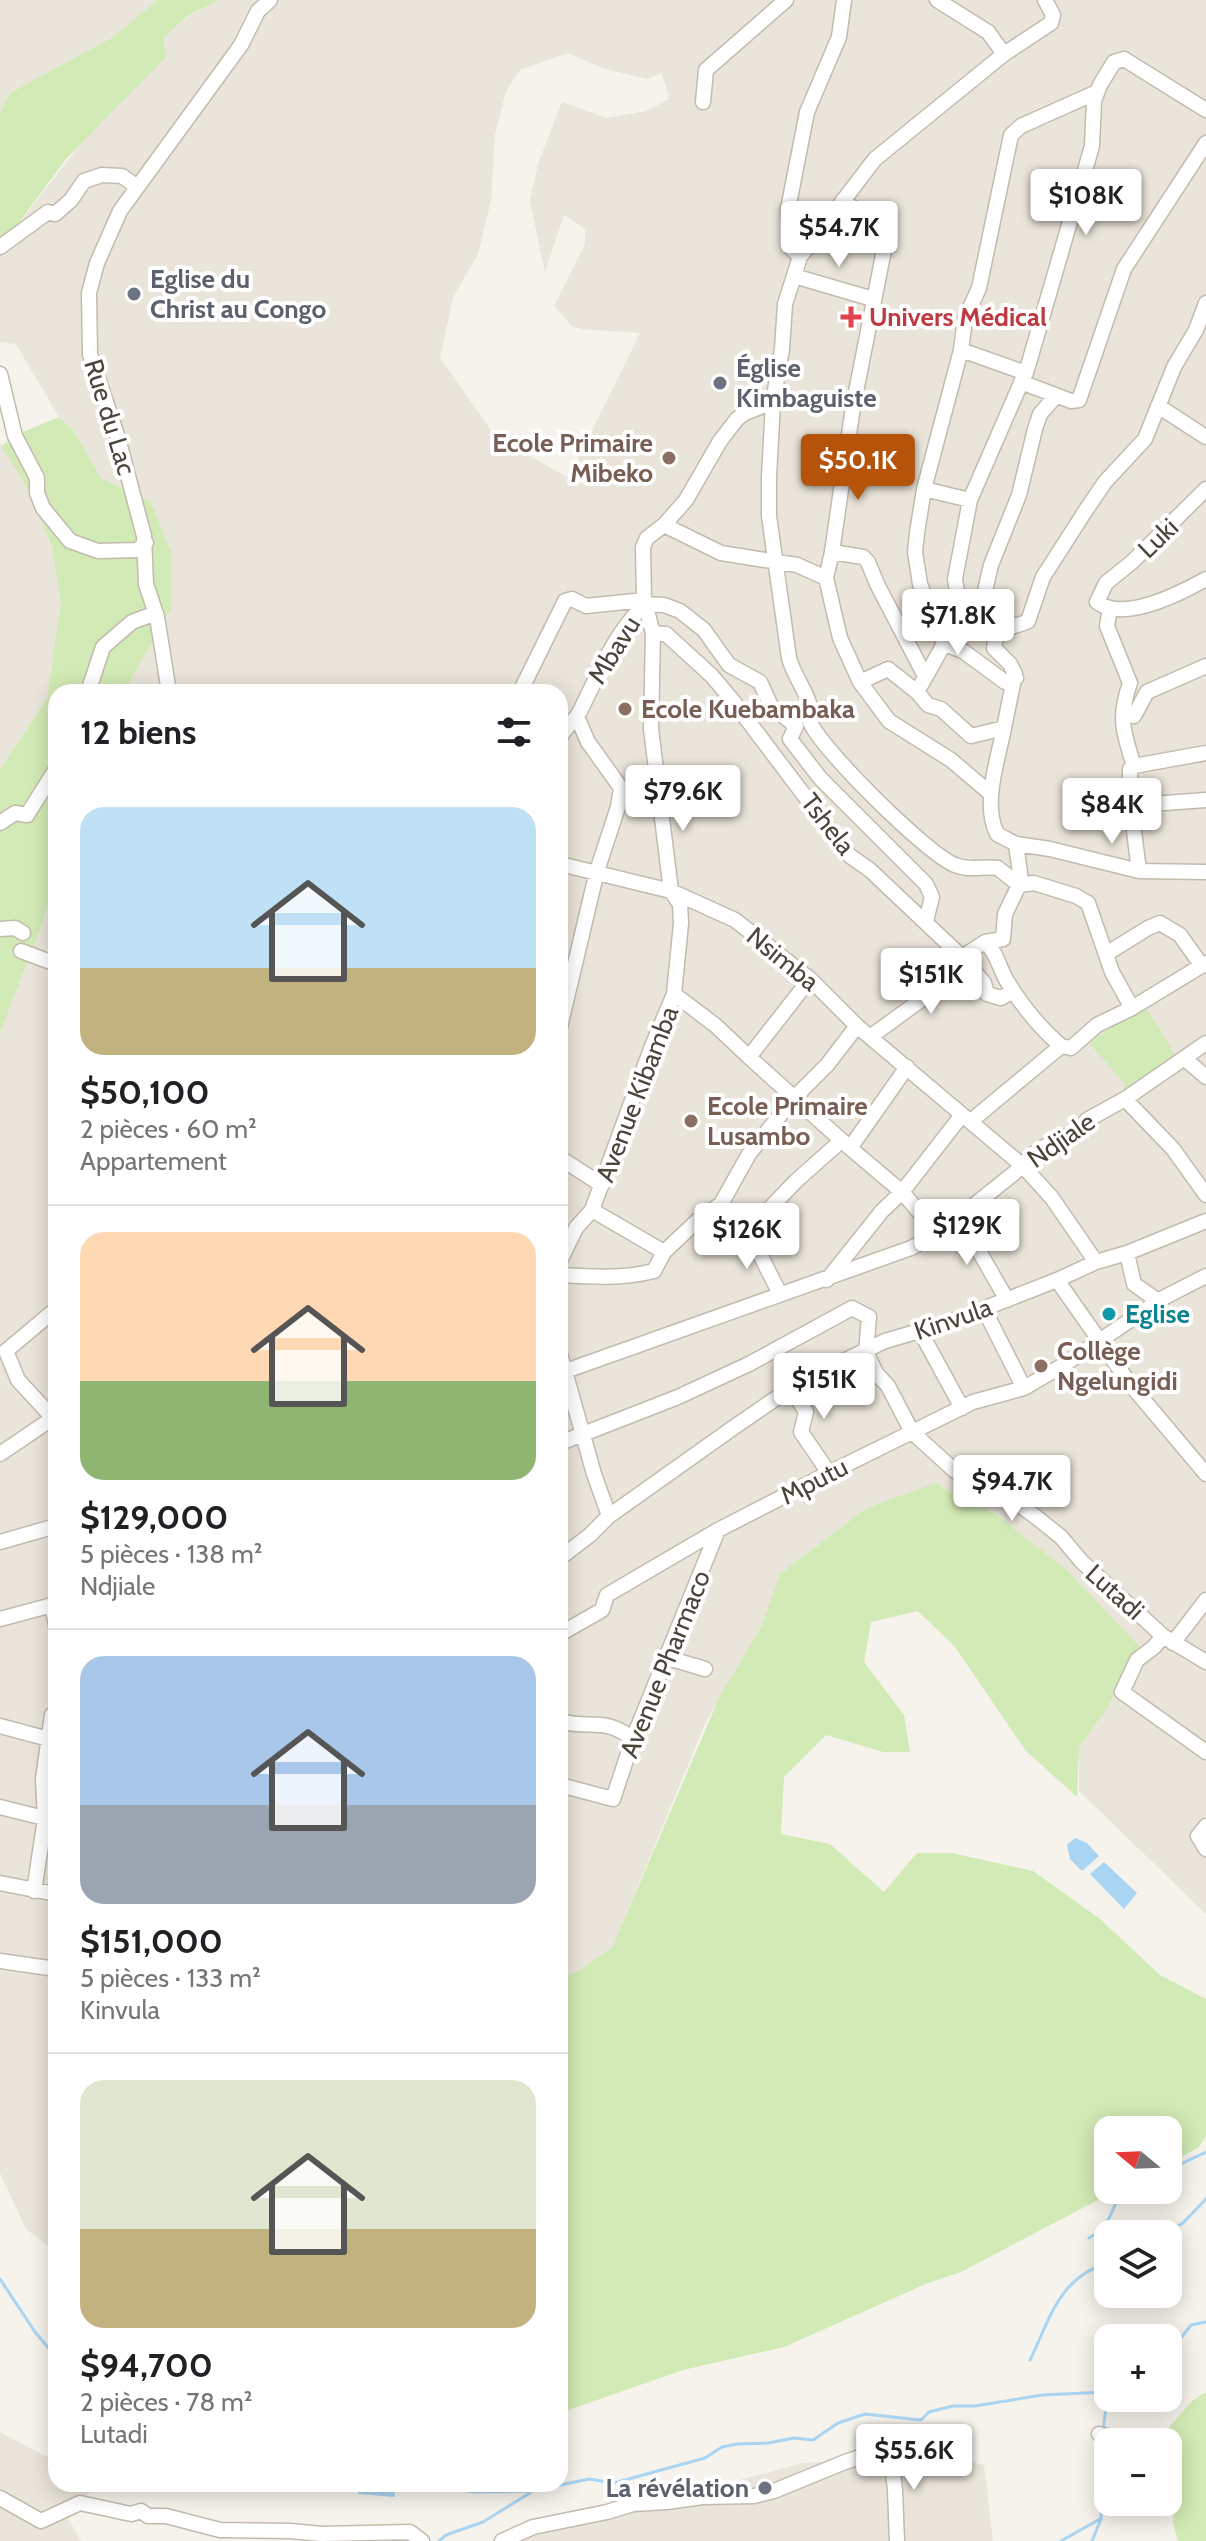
<!DOCTYPE html>
<html lang="fr">
<meta charset="utf-8">
<style>
body{margin:0;font-family:Cabin,sans-serif;background:#f6f6f6;color:#202124;height:100vh;display:flex;flex-direction:column;font-size:30px;white-space:nowrap}
*{box-sizing:border-box;margin:0}
p{font-size:26px;color:#757577}
.icon{flex:none;width:44px;height:44px;fill:none;stroke:currentColor;stroke-width:2;stroke-linecap:round;stroke-linejoin:round}
.map{position:relative;flex:1;overflow:hidden}
.details{position:absolute;left:48px;top:684px;width:520px;height:1808px;display:flex;flex-direction:column;background:#fff;border-radius:24px;box-shadow:0 4px 20px #0003}
.details>*{flex:none}
.needle{width:52px;rotate:289deg}
.tools{position:absolute;left:1094px;top:2116px;display:grid;gap:16px}
.tools a{display:grid;place-items:center;width:88px;height:88px;border-radius:16px;background:#fff;box-shadow:0 4px 20px #0003;font-size:40px}
.price{position:absolute;translate:-50% -68px;padding:0 18px;border-radius:8px;background:#fff;color:#222;font-size:26px;line-height:52px;filter:drop-shadow(0 2px 4px #0008)}
.price::after{content:'';position:absolute;left:50%;top:48px;width:24px;height:18px;margin-left:-12px;background:inherit;clip-path:polygon(0 0,100% 0,50% 100%)}
.price.on{background:#b45309;color:#fff}
ul{padding:0;list-style:none}
li{display:grid;align-content:center;gap:16px;height:424px;padding:0 32px}
li+li{border-top:2px solid #e0e0e0}
li span{display:grid;place-items:center;height:248px;border-radius:24px;color:#555}
li>.icon{margin-inline-start:auto}
span .icon{width:144px;height:144px;fill:#fffc;stroke-width:1}
li b{font-size:34px}
h2{display:flex;justify-content:space-between;align-items:center;height:96px;padding:0 32px;font-size:34px}
.map>svg:first-child{display:block}
.residential{fill:#eae5da;fill-rule:evenodd}
.green{fill:#d2eab5}
.water{fill:#a9d4f2}
.lines{fill:none;stroke-linecap:round;stroke-linejoin:round}
.stream{stroke:#a9d4f2;stroke-width:3}
.minor-casing{stroke:#c2bbae;stroke-width:17}
.minor{stroke:#fff;stroke-width:14}
.worship-dot{fill:#6b7280;stroke:#fff;stroke-width:3}
.health-dot{fill:#e0444e;stroke:#fff;stroke-width:3}
.education-dot{fill:#8d6e63;stroke:#fff;stroke-width:3}
.culture-dot{fill:#0f9aa8;stroke:#fff;stroke-width:3}
.labels{text-anchor:middle;dominant-baseline:central;stroke-width:8;stroke-linejoin:round;paint-order:stroke}
.worship-label{font-size:26px;font-weight:bold;fill:#5b616d;stroke:#fff;text-anchor:start}
.health-label{font-size:26px;font-weight:bold;fill:#be3a42;stroke:#fff;text-anchor:start}
.street-label{font-size:26px;fill:#4b4439;stroke:#fff}
.education-label{font-size:26px;font-weight:bold;fill:#785e54;stroke:#fff;text-anchor:start}
.culture-label{font-size:26px;font-weight:bold;fill:#0d838f;stroke:#fff;text-anchor:start}
</style>
<div class="map">
<svg width="1206" height="2541" viewBox="0 0 1206 2541">
<rect width="100%" height="100%" fill="#f6f3ec"/>
<!-- residential -->
<path class="residential" d="M0 0H158L111 38 10 93 0 113Z
M220 0H1206V1914L1079 1791V1748L1110 1704 1126 1666 1138 1646 1066 1569 994 1513 959 1498 935 1483 780 1574 761 1627 705 1724 612 1948 580 1970 560 1979V692H124L171 608 151 502 101 478 73 430 59 417 16 344 0 342V244L9 236 163 38 191 14ZM568 53 605 69 647 79 662 73 669 99 646 111 606 118 562 102 538 164 530 201 545 272 564 215 585 229V244L554 306 572 326 581 329 640 333 569 478 496 437 440 358 453 298 478 254 491 200 495 135 506 91 520 70Z
M0 443 25 484 52 546 61 602 47 698 0 770Z
M56 878V2252L26 2229 0 2173V1033L42 924Z
M0 2432 43 2455 56 2458V2484H93L96 2490 62 2508 81 2541H0Z
M934 2455 984 2465 993 2541H495L545 2532 803 2463Z"/>
<!-- green -->
<path class="green" d="M158 0H220L190 14 163 38 166 57 66 159 9 236 0 244V113L10 93 111 38Z
M59 417 73 430 101 478 151 502 171 553V608L124 692H56V878L42 924 0 1033V770L47 698 61 602 52 546 25 484 1 446 18 434Z
M1147 1009 1178 1060 1124 1096 1125 1084 1089 1043 1131 1013Z
M936 1483 959 1498 994 1513 1066 1569 1139 1646 1126 1666 1110 1704 1079 1748 1077 1797 1026 1751 955 1647 918 1611 871 1622 864 1662 904 1715 910 1752H883L826 1735 784 1777 781 1834 830 1844 884 1892 917 1853H952L1033 1871 1100 1919 1160 1975 1206 1999V2136L1198 2148 1168 2164V2130H1108V2190H1117L961 2272 928 2283 784 2347 683 2370 560 2413V1979L580 1970 612 1948 719 1698 761 1627 780 1574 867 1508Z
M1206 2392V2541H1178L1173 2523 1177 2462 1168 2455V2442H1156L1192 2401Z"/>
<!-- water -->
<path class="water" d="M1075 1838 1087 1843 1099 1856 1082 1871 1070 1859 1067 1845Z
M1104 1862 1137 1893 1124 1909 1090 1874Z
M359 2484 394 2486 395 2497 358 2494Z"/>
<g class="lines">
<!-- stream -->
<path class="stream" d="M1168 2170 1206 2152
M1163 2234 1183 2223 1206 2199
M1089 2238C1108 2228 1114 2209 1120 2190
M0 2279 35 2332 56 2357
M1168 2355 1191 2325 1206 2322
M1030 2360C1050 2319 1059 2277 1108 2263
M1103 2431 1106 2407 1116 2398
M400 2484 449 2487 473 2492 533 2491 589 2479 614 2483 705 2458 722 2447 737 2444 768 2443 794 2438 813 2440 838 2423 865 2414 921 2420 929 2412 953 2406H975L1042 2395 1108 2392
M439 2541 446 2535 483 2522 530 2493
M1061 2541 1100 2519
M1092 2541 1101 2519 1103 2438"/>
<!-- minor casing -->
<g class="minor-casing">
<path id="minor" d="M937 0 988 32 1004 54
M1045 0 1053 15 1051 23 1004 54 875 159 800 257 785 304 782 349 773 402 769 477V516L789 658C793 674 805 689 809 703 810 709 808 716 810 722 821 749 928 855 955 865 969 871 983 866 998 868L1019 885 1034 883 1076 896 1088 903 1112 972 1132 1008
M703 102 706 70 786 0
M843 200 887 235 853 407 832 552 826 578 840 638 860 682 889 721 951 760 991 794
M0 247 48 212 55 214 71 200 84 181 102 175 122 176 137 187
M800 257 792 249 788 209 807 112 839 37 844 0
M794 276 873 299
M961 350 1026 373 1092 146 1094 101 1100 85 1114 62 1124 59 1206 110
M0 374 15 436 37 478V493L43 508 70 541 98 551 137 550 146 543
M1021 382 1071 401 1079 400 1124 269 1206 143
M1158 406 1206 437
M1206 489 1132 562 1106 583 1097 602C1123 623 1181 593 1206 579
M970 500 1024 376
M664 525 721 553 797 565 826 578
M832 552 863 557 868 562 877 584 925 676
M1110 608 1107 626 1130 683C1118 717 1123 732 1134 766L1130 769V788L1151 804 1133 823 1139 871
M1013 625 990 611 983 599 991 565 1019 495 1035 429 1040 414 1056 396
M653 633 666 634 712 676 733 701 850 856 870 870 962 957 984 983 987 994 1001 998 1013 991
M1016 678 1005 682 963 651 944 644 920 584 915 552 917 533 924 489 961 350 965 319 979 288 1011 135 1021 126 1097 92
M860 682 888 669 917 692 928 705 941 709 971 736 1004 728 1015 674 1010 664 994 648C996 625 1013 629 1028 621L1043 577 1086 510 1105 482 1145 439 1174 367 1196 330 1206 303
M88 692 103 647 132 622 156 613
M169 692 157 617 146 584 144 536 118 438 90 354 89 293 97 263 120 211 241 45 258 11 270 0
M520 692 565 601 572 599 586 606 644 600
M917 692 944 644 963 630 955 579 970 500 924 489
M1124 712 1134 716 1147 692 1206 666
M560 738C564 728 574 722 579 713 599 674 613 635 645 604L664 605 680 611 704 630 729 665 760 682 771 706 796 726 790 739 820 778 926 884 932 897 926 921
M1134 766 1206 753
M1151 804 1206 800
M0 823 15 813 27 815 56 769
M1016 844 1050 849 1139 871 1206 872
M560 864 671 891 735 920 810 979 857 1026 1023 1166 1052 1198 1096 1262
M0 929 15 928 23 933
M985 942C997 952 999 968 1007 981 1022 1006 1039 1027 1061 1046
M21 951 56 964
M1106 954 1148 928 1160 923 1180 935 1202 966
M962 957 985 942 1003 939 1005 914 1021 881 1016 844 997 834C982 803 998 760 1004 728
M674 994 715 1025 749 1057 810 979
M560 1027 597 871 618 807 621 788 588 742 577 717
M870 1037 969 965
M749 1057 850 1148
M1185 1059 1206 1077
M907 1067 850 1148 902 1192 938 1234
M1125 1099 1173 1149 1206 1195
M971 1121 1061 1046 1071 1048 1097 1025 1132 1008 1206 963
M560 1158 602 1185
M721 1204 748 1231 780 1294
M592 1210 664 1252 697 1221 721 1204 749 1154 793 1099 827 1065 857 1026
M959 1216 1007 1300
M748 1231 796 1181 841 1141
M1127 1253 1134 1284 1158 1301
M560 1261 576 1228 592 1210 652 1046 674 994 681 923 680 904 671 891 651 729 653 633 644 600 643 547 647 538 664 525 686 500 720 441 737 419 745 413 773 402
M560 1275C592 1277 622 1279 654 1271L664 1252
M827 1280 882 1211 902 1192 962 1115
M1057 1280 1130 1384 1206 1474
M984 1309 1024 1388
M920 1331 962 1408
M560 1354 594 1474 609 1516
M560 1373 911 1248 938 1234 1023 1166 1030 1156 1051 1143 1079 1131 1087 1120 1125 1099 1206 1043
M791 1388 806 1412 801 1432 829 1473
M53 1418 18 1380 6 1351 56 1309
M560 1443 678 1397 749 1364 852 1308 869 1317 866 1352 876 1373 888 1386 912 1432 955 1471 975 1484 1014 1501 1036 1517 1061 1537 1082 1562 1163 1636 1206 1662
M0 1454 56 1416
M0 1542 56 1526
M560 1558 590 1535 609 1516 730 1430 791 1388 829 1368 885 1341 947 1323 1057 1280 1096 1262 1127 1253 1206 1221
M52 1604 56 1626
M0 1619 56 1604
M560 1634 602 1610 607 1595 718 1530 829 1473 973 1402 1024 1388 1065 1364 1163 1298 1206 1276
M1163 1636 1154 1647 1137 1660 1122 1692 1206 1752
M1173 1643 1206 1600
M668 1658 705 1669
M560 1721C590 1730 604 1716 633 1739
M0 1726 56 1741
M560 1785 613 1799 633 1739 718 1530
M0 1807 56 1821
M1206 1826 1198 1836 1206 1849
M0 1883 56 1894
M34 1891 45 1819 43 1779 52 1715H56
M0 1961 56 1969
M1099 2434 1107 2436
M0 2498 41 2521 80 2503 131 2514 141 2511 148 2516H166L220 2530 290 2531 322 2534 410 2532 422 2541
M502 2541 533 2527 607 2512 633 2504 667 2502 702 2497 754 2496 774 2491 845 2462 890 2447 895 2490 897 2541"/>
</g>
<!-- minor -->
<use href="#minor" class="minor"/>
</g>
<!-- markers -->
<g class="worship-dot">
<circle cx="134" cy="294" r="8"/>
<circle cx="720" cy="383" r="8"/>
<circle cx="765" cy="2488" r="8"/>
</g>
<path class="health-dot" d="M847 305h8v8h8v8h-8v8h-8v-8h-8v-8h8z"/>
<g class="education-dot">
<circle cx="669" cy="458" r="8"/>
<circle cx="625" cy="709" r="8"/>
<circle cx="691" cy="1121" r="8"/>
<circle cx="1041" cy="1366" r="8"/>
</g>
<circle class="culture-dot" cx="1109" cy="1314" r="8"/>
<g class="labels">
<!-- worship labels -->
<g class="worship-label">
<text x="150" y="279">Eglise du<tspan x="150" dy="30">Christ au Congo</tspan></text>
<text x="736" y="368">Église<tspan x="736" dy="30">Kimbaguiste</tspan></text>
<text x="749" y="2488" text-anchor="end">La révélation</text>
</g>
<!-- health labels -->
<g class="health-label">
<text x="869" y="317">Univers Médical</text>
</g>
<!-- street labels -->
<g class="street-label">
<text transform="translate(110 417) rotate(73)">Rue du Lac</text>
<text transform="translate(1158 538) rotate(-44)">Luki</text>
<text transform="translate(614 650) rotate(-58)">Mbavu</text>
<text transform="translate(828 824) rotate(52)">Tshela</text>
<text transform="translate(783 959) rotate(39)">Nsimba</text>
<text transform="translate(637 1094) rotate(-69)">Avenue Kibamba</text>
<text transform="translate(1061 1140) rotate(-35)">Ndjiale</text>
<text transform="translate(953 1319) rotate(-19)">Kinvula</text>
<text transform="translate(814 1481) rotate(-27)">Mputu</text>
<text transform="translate(1115 1592) rotate(42)">Lutadi</text>
<text transform="translate(665 1664) rotate(-68)">Avenue Pharmaco</text>
</g>
<!-- education labels -->
<g class="education-label">
<text x="653" y="443" text-anchor="end">Ecole Primaire<tspan x="653" dy="30">Mibeko</tspan></text>
<text x="641" y="709">Ecole Kuebambaka</text>
<text x="707" y="1106">Ecole Primaire<tspan x="707" dy="30">Lusambo</tspan></text>
<text x="1057" y="1351">Collège<tspan x="1057" dy="30">Ngelungidi</tspan></text>
</g>
<!-- culture labels -->
<g class="culture-label">
<text x="1125" y="1314">Eglise</text>
</g>
</g>
</svg>
<div class="tools">
<a><svg class="needle" viewBox="-14 -14 28 28"><path d="M0-13l5 13h-10z" fill="#e53935"/><path d="M0 13l5-13h-10z" fill="#757577"/></svg></a>
<a><svg class="icon" aria-label="layers" viewBox="0 0 24 24"><path d="M12 4l9 5-9 5-9-5zM3 14l9 5 9-5"/></svg></a>
<a>+</a>
<a>−</a>
</div>
<b class="price" style="left:1086px;top:237px">$108K</b>
<b class="price" style="left:839px;top:269px">$54.7K</b>
<b class="price on" style="left:858px;top:502px">$50.1K</b>
<b class="price" style="left:958px;top:657px">$71.8K</b>
<b class="price" style="left:683px;top:833px">$79.6K</b>
<b class="price" style="left:1112px;top:846px">$84K</b>
<b class="price" style="left:931px;top:1016px">$151K</b>
<b class="price" style="left:967px;top:1267px">$129K</b>
<b class="price" style="left:747px;top:1271px">$126K</b>
<b class="price" style="left:824px;top:1421px">$151K</b>
<b class="price" style="left:1012px;top:1523px">$94.7K</b>
<b class="price" style="left:914px;top:2492px">$55.6K</b>
<section class="details">
<h2>12 biens<svg class="icon" aria-label="filters" viewBox="0 0 24 24"><path d="M4 7h16M4 17h16"/><circle cx="9" cy="7" r="2"/><circle cx="15" cy="17" r="2"/></svg></h2>
<ul>
<li><span style="background:linear-gradient(#bfe0f5 65%,#c2b280 0)"><svg class="icon" aria-label="home" viewBox="0 0 24 24"><path d="M3 11l9-7 9 7M6 9v11h12V9"/></svg></span><div><b>$50,100</b><p>2 pièces · 60 m²</p><p>Appartement</p></div></li>
<li><span style="background:linear-gradient(#ffd9b3 60%,#8fb573 0)"><svg class="icon" aria-label="home" viewBox="0 0 24 24"><path d="M3 11l9-7 9 7M6 9v11h12V9"/></svg></span><div><b>$129,000</b><p>5 pièces · 138 m²</p><p>Ndjiale</p></div></li>
<li><span style="background:linear-gradient(#a9c7e8 60%,#9aa5b1 0)"><svg class="icon" aria-label="home" viewBox="0 0 24 24"><path d="M3 11l9-7 9 7M6 9v11h12V9"/></svg></span><div><b>$151,000</b><p>5 pièces · 133 m²</p><p>Kinvula</p></div></li>
<li><span style="background:linear-gradient(#dfe7d0 60%,#c2b280 0)"><svg class="icon" aria-label="home" viewBox="0 0 24 24"><path d="M3 11l9-7 9 7M6 9v11h12V9"/></svg></span><div><b>$94,700</b><p>2 pièces · 78 m²</p><p>Lutadi</p></div></li>
</ul>
</section>
</div>
